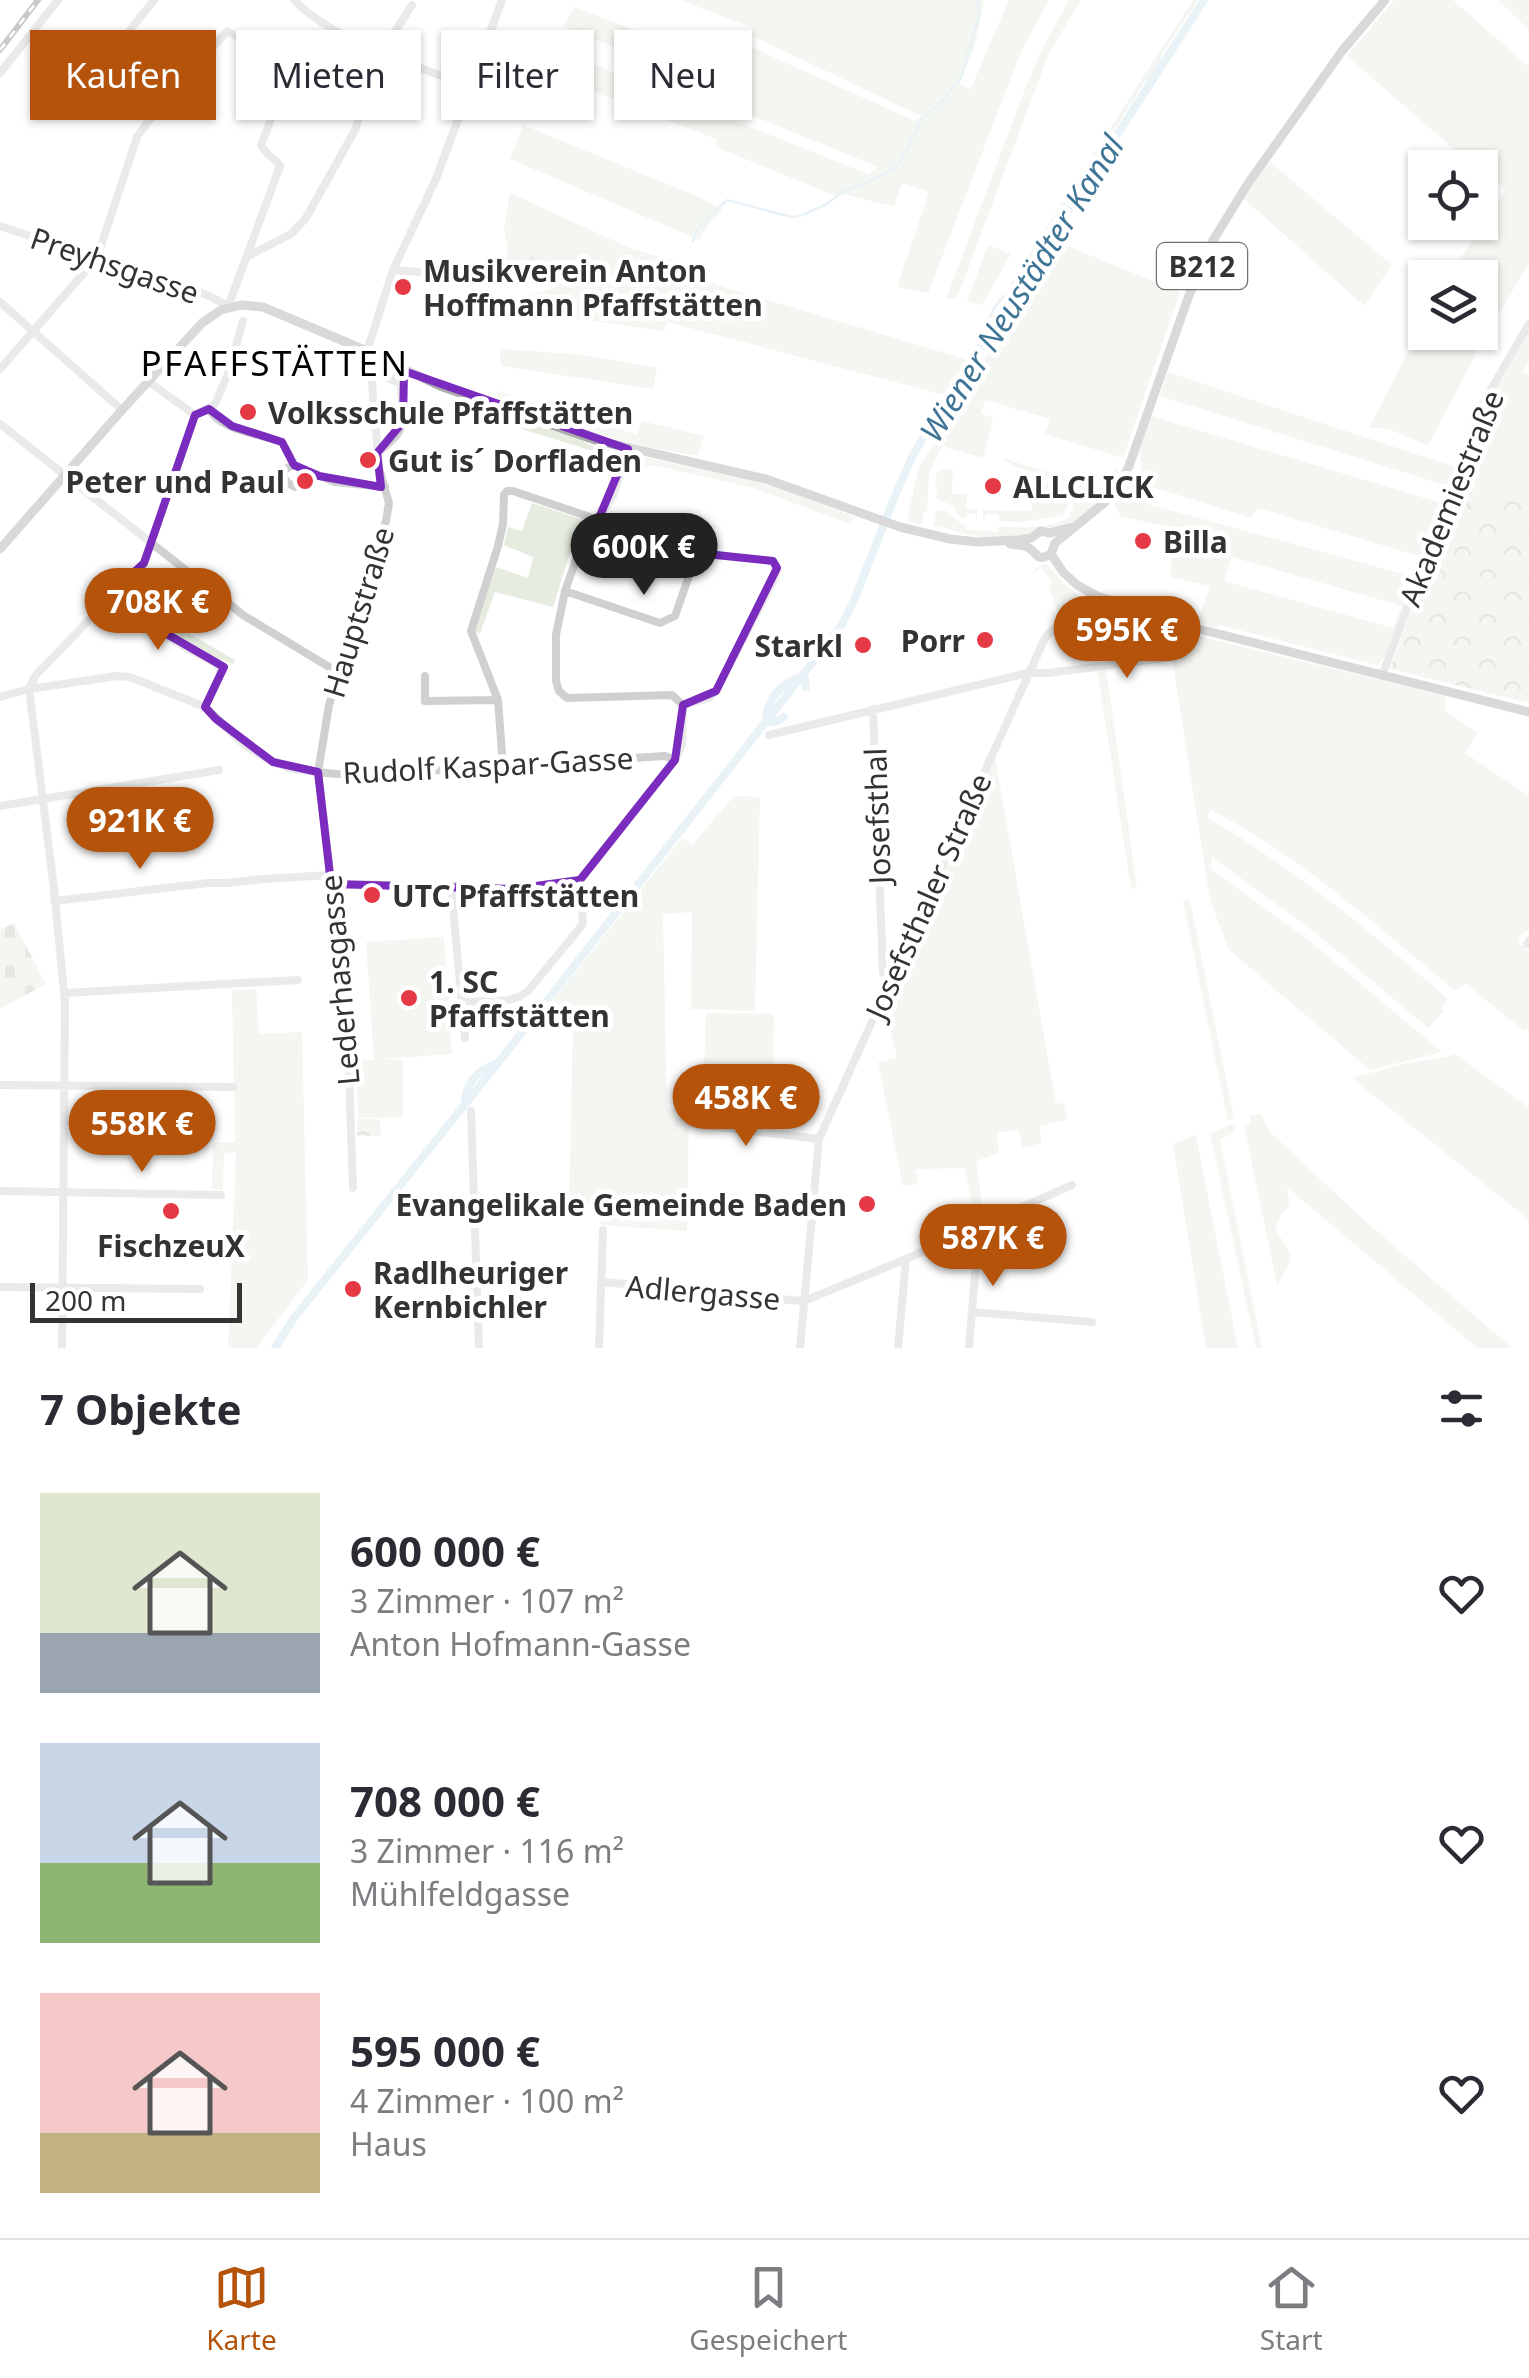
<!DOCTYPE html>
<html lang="de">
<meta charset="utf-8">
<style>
body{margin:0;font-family:"Noto Sans",sans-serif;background:#f2f2f3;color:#2b2b33;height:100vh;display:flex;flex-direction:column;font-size:38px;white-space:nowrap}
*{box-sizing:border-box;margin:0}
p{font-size:32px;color:#7c7c81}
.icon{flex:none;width:55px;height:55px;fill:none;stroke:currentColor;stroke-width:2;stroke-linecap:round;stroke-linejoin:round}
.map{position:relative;height:1348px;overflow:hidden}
.side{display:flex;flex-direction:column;background:#fff;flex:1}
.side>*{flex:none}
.hud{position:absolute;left:30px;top:30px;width:1000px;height:90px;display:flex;gap:20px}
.tools{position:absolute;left:1408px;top:150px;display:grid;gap:20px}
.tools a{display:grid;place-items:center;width:90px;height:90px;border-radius:0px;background:#fff;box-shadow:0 2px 8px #0004;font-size:50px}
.scale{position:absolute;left:30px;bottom:25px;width:212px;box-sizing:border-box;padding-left:10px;border:5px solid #333;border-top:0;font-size:28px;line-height:35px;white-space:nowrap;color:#333;-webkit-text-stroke:8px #fff;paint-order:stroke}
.price{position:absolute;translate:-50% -85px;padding:0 22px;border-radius:35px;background:#b45309;color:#fff;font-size:32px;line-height:65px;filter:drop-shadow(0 2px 5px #0008)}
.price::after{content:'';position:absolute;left:50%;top:60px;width:30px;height:22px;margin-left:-15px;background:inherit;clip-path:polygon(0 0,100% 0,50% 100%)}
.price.selected{background:#222;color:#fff}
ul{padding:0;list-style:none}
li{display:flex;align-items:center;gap:30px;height:250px;padding:0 40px}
li span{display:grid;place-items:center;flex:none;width:280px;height:200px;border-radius:0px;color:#555}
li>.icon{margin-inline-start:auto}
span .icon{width:120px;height:120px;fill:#fffc;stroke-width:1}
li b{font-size:42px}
h2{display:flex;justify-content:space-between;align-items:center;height:120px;padding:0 40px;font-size:42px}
.pill{padding:0 35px;border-radius:0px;background:#fff;box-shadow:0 2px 8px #0004;font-size:35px;line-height:90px}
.pill.selected{background:#b45309;color:#fff}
.menu{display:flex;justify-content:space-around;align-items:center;height:140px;border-top:2px solid #e1e1e2;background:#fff;font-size:28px;color:#7c7c81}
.menu a{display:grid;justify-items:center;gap:5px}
.menu .selected{color:#b45309}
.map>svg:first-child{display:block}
.green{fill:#e6ecdf;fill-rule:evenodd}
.forest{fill:url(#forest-crowns)}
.cemetery{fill:url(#cemetery-stones)}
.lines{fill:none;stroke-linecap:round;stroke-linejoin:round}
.stream{stroke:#cfe2ee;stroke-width:2.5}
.canal{stroke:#cfe2ee;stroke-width:8}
.minor{stroke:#d0d0d0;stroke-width:8}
.major{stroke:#ababab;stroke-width:9}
.rail-casing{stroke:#888;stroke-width:6}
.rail{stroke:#fff;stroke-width:2.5;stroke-dasharray:8;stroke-linecap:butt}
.marked{fill:none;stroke:#7b2cbf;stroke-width:8;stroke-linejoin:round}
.poi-dot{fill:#e63946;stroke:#fff;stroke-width:4}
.labels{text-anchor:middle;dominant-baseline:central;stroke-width:10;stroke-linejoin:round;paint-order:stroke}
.shield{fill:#fff;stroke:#707070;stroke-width:2.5}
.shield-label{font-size:28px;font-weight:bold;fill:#333}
.street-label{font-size:30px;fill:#333;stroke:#fff}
.poi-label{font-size:30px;font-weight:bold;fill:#333;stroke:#fff;text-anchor:start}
.water-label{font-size:32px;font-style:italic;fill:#3f7597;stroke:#fff}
.quarter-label{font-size:35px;letter-spacing:2.5px;fill:#000;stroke:#fff}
</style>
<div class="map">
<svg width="1529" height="1348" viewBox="0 0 1529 1348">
<defs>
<pattern id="forest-crowns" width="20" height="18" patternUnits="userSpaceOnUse" patternTransform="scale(2.5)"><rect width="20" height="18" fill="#e6ecdf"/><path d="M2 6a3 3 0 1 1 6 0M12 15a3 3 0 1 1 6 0" fill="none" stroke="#c6cbc0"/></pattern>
<pattern id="cemetery-stones" width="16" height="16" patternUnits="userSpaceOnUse" patternTransform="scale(2.5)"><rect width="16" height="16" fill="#e6ecdf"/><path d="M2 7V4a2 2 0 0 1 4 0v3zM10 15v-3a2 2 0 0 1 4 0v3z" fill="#c6cbc0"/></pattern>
</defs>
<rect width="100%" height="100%" fill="#fff"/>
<!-- green -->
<path class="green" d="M680 0H984L974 49 960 83 970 90 1009 0H1049L1021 52 928 293 897 287 929 192 902 183 894 207 844 194 838 197 716 147V139L543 72 552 48 868 174 878 167 719 102 721 89 564 27 574 7 740 70 751 47 915 121 921 116 750 35 753 28Z
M1069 0H1081L1049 53 957 298 946 299 1025 89 1041 51Z
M1193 0H1198L1162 54C1161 67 1155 77 1144 83L1014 286 1010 284Z
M1394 0H1453L1529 67V263L1482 342 1428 446 1389 429 1369 428 1425 319V332H1480V278L1448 277 1506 189 1480 168 1466 160 1347 56Z
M1498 0H1529V30Z
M523 125 699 197 723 210 710 223 699 240 510 159Z
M1270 162 1392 265 1364 306 1243 198Z
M510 193 632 249 687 264 684 275 968 360 944 395 667 322 664 331 572 318 495 312 508 299 542 292 560 285 568 286 577 271 508 249 504 229Z
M1060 243 1180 292 1123 458 1045 434 1050 419 985 400 981 413 993 418 983 458 942 446 929 474 927 511 924 512 921 525 907 521 918 470 1011 315 1026 297Z
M988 245 1011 254 982 305 967 301Z
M1529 332V361L1523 372 1529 376 1527 381 1529 382V505L1456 486 1484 411Z
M500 349 585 355 657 368 653 389 501 366Z
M1168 372 1455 467 1448 486 1160 396Z
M497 391 637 435 642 421 704 436 698 456 639 445 602 435 499 402Z
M505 414 567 433 590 445 611 451 617 459V468L593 451 502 423Z
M1151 416 1442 503 1422 557 1257 508 1251 518 1134 481 1129 499 1414 577 1386 656 1377 665 1219 625 1217 628 1197 622 1210 586 1170 577 1174 528 1120 516 1114 503 1134 480 1142 465 1139 450ZM1232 557 1402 606 1393 628 1224 581Z
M647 458 734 476 777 487 855 517 850 524 753 488 653 465 631 472 630 466Z
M1002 458 1101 488 1106 476 1111 477 1114 469 1119 471V474C1108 498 1082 523 1055 528 1050 529 1045 527 1039 529 1030 530 1034 532 1025 535 1014 538 998 538 986 537 967 536 952 529 933 526L936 511C950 507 954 521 966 526L967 530 998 532 999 527C1022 528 1050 529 1070 517L1076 495 1068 483 1015 467Z
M943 469H953L952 494H967L966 509H977V519L975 514 967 513 966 519 960 517 953 506 937 499 936 474Z
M1034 479C1055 485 1081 487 1063 515L1023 522 999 521V515L986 514 985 520 983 519V510L1032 511Z
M532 503 584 520 585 527 570 553 553 607 495 592 480 633 473 632 496 567 528 578 533 557 504 545 508 527 522 531Z
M1044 564 1048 565 1064 583 1084 600 1081 613 1059 615 1049 586 1053 582 1041 568 1032 574 1035 569Z
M121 594 235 660 233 664 198 651 116 602Z
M1190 634 1446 696 1445 711 1478 733 1465 753 1529 796V851L1527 854 1529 857V929L1518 938 1519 943 1529 952V1029L1524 1031 1466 984 1454 990C1377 926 1300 856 1211 810L1207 817C1295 870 1371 931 1448 999L1441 1008 1444 1011 1428 1028 1313 931 1212 857 1211 869 1311 942 1442 1052 1370 1070 1229 950 1210 900 1172 658 1182 654Z
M1097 668H1106L1137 888 1131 889Z
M995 757 1056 1104 1064 1103 1067 1120 1039 1126 1042 1143 1023 1148 1018 1129 997 1133 999 1153 976 1161 984 1220 975 1223 965 1168 915 1169 918 1184 903 1186 878 1062 897 1058 885 1005Z
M734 796 760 797 755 1011 691 1009 692 912 663 914 667 1109 689 1110 687 1231 600 1225 601 1204 569 1203 573 1022 551 1003 682 838 692 845Z
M1190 900 1234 1118 1228 1121 1183 901Z
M444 937 452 1054 382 1059 403 1060V1117L358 1118 356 1061 374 1060 366 942Z
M256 989 259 1034 302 1032 308 1280 256 1348H228L236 1152 224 1153 223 1190 212 1189 213 1143 235 1142 232 990Z
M706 1013 774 1014 773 1121 702 1117Z
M1455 1054 1529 1108V1220L1352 1078 1406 1063 1443 1058Z
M1261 1113 1269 1131 1364 1220 1512 1348H1477L1287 1187 1289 1207 1282 1213 1275 1230C1295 1257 1295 1256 1277 1285L1244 1125 1251 1124 1250 1116Z
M1236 1123 1232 1134 1220 1139 1262 1348H1256L1210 1133Z
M1195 1135 1197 1141 1238 1348H1206L1173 1144Z"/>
<!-- forest -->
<path class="forest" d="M508 249 578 271 580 278 568 286 560 285 505 265Z
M1456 486 1529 505V703L1390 669Z
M357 1119H380L381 1136H357Z"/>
<!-- cemetery -->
<path class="cemetery" d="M14 923 46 984 0 1009V930Z"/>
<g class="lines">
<!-- stream -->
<path class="stream" d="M693 241 697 229 727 200 792 217 803 215 825 205 840 194 884 174 899 164 922 119 943 100 961 77 979 16 978 0
M988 336C985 315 1000 295 1019 287"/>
<!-- canal -->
<path class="canal" d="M784 717 777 721 766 723C766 698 782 683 804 675L806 687
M465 1104C465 1084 477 1070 496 1064
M275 1348 294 1318 498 1063 841 626 853 603 895 496 912 457 931 424 1204 0"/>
<!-- minor -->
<path class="minor" d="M294 0C335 42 414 65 469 86
M118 45 175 92
M0 73 58 0
M71 104 154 0
M0 226C52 243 104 261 156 279 181 287 206 291 228 307L280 166C274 157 266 155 261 145L289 72 284 62 227 31 147 123 137 137 97 258 0 369
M248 256 291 234 306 218 355 130 382 52 412 5
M393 270 445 274
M0 302 122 410
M367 351 393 270 436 179 502 0
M371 371 399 383
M149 382 195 415
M209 409C220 431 261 434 282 442L294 465 283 470C283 480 287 483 295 487
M0 424 243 615 339 673
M377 453C383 448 391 442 396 436 411 418 395 392 404 371
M294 465 335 482 385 487
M565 591 660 623 675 616 697 553
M106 599 188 649 217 664 221 671 219 677 205 707
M425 676V701L498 700
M1382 676 1482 405 1529 324
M29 689 54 889 65 1003 62 1348
M29 689 35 676 144 563 195 415 215 404 228 374 243 321
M0 697 29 689 117 676 130 677 205 707 247 747 273 762 292 769 336 774H377L665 756 675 760
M873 709 883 973 890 980
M769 735 1028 673H1048L1166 658 1174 653 1187 626
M503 767 498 700 471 631 498 546 503 524 504 495 507 491H513L697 553 773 561 777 568 776 576 716 691 709 698 683 705
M0 806 219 770
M331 884 451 886 514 889 580 880
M451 886 465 1038
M54 901 208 883H228L264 879 329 875
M1527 944 1529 941
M64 993 298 980
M463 1002 509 1000 519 997 528 991 583 924 580 880 675 760 682 745 683 705 672 695 567 698 559 691 556 681V635L565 591 583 540 613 496 628 449
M0 1085 233 1087
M471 1111 479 1348
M678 1122 819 1139
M353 1188 347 1014 318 772 329 705 339 673 350 649 366 573 386 521 389 503 379 468 371 371 375 355
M0 1191 221 1195
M602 1282 686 1290 697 1293 804 1301 906 1259 1072 1185
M0 1287 200 1289
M972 1312 1092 1322
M599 1348 603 1230
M800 1348 819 1139 1045 638C1068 610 1085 635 1097 596
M898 1348 906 1259
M969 1348 979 1226"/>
<!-- major -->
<path class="major" d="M1010 544C1015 545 1025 545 1029 548 1039 555 1037 562 1051 554
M0 549 122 410 202 323 221 310 241 305 263 307 367 351 440 386 595 440 766 479 900 527 950 539 977 542 1020 540 1031 538 1041 531 1049 533 1074 527
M1051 554 1055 543 1104 503 1118 487 1129 466 1188 298 1212 242 1247 185 1342 51 1385 0
M1051 554 1063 572 1077 585 1097 596 1187 626 1529 712"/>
<!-- rail casing -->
<g class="rail-casing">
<path id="rail" d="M0 50 38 0"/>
</g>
<!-- rail -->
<use href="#rail" class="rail"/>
</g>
<!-- marked area -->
<path d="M0 0H1529V1348H0ZM404 371 628 449 599 518 697 553 773 561 777 568 716 691 683 705 675 760 580 880 514 889 331 884 318 772 273 762 216 719 205 707 224 667 106 599 144 563 195 415 209 409 232 426 282 442 294 465 319 476 381 487 377 453 403 422Z" fill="#fff" fill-opacity=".55" fill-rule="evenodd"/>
<path class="marked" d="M404 371 628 449 599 518 697 553 773 561 777 568 716 691 683 705 675 760 580 880 514 889 331 884 318 772 273 762 216 719 205 707 224 667 106 599 144 563 195 415 209 409 232 426 282 442 294 465 319 476 381 487 377 453 403 422Z"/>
<!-- markers -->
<g class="poi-dot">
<circle cx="403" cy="287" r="10"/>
<circle cx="248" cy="412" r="10"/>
<circle cx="368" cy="460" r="10"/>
<circle cx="305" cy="481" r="10"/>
<circle cx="993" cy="486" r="10"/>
<circle cx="1143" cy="541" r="10"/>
<circle cx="985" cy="640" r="10"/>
<circle cx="863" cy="645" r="10"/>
<circle cx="372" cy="895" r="10"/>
<circle cx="409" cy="998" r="10"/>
<circle cx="867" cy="1204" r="10"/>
<circle cx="171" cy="1211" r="10"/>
<circle cx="353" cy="1289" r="10"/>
</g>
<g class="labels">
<!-- shield labels -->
<rect class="shield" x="1157" y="243" width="90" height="46" rx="8"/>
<g class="shield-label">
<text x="1202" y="266">B212</text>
</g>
<!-- street labels -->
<g class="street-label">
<text transform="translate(115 265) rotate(19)">Preyhsgasse</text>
<text transform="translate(1451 498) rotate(-68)">Akademiestraße</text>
<text transform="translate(358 612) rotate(-73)">Hauptstraße</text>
<text transform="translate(488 765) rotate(-3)">Rudolf Kaspar-Gasse</text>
<text transform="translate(877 816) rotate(-92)">Josefsthal</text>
<text transform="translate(928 896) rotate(-66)">Josefsthaler Straße</text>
<text transform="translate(339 980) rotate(-95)">Lederhasgasse</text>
<text transform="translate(703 1292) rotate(5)">Adlergasse</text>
</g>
<!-- poi labels -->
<g class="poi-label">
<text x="423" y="270">Musikverein Anton<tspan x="423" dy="34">Hoffmann Pfaffstätten</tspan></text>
<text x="268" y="412">Volksschule Pfaffstätten</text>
<text x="388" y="460">Gut is´ Dorfladen</text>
<text x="285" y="481" text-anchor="end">Peter und Paul</text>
<text x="1013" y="486">ALLCLICK</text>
<text x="1163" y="541">Billa</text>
<text x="965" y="640" text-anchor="end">Porr</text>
<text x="843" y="645" text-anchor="end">Starkl</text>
<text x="392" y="895">UTC Pfaffstätten</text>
<text x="429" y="981">1. SC<tspan x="429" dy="34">Pfaffstätten</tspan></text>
<text x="847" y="1204" text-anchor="end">Evangelikale Gemeinde Baden</text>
<text x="171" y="1245" text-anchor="middle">FischzeuX</text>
<text x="373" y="1272">Radlheuriger<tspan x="373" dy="34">Kernbichler</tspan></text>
</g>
<!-- water labels -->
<g class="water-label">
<text transform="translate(1021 288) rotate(-58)">Wiener Neustädter Kanal</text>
</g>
<!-- quarter labels -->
<g class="quarter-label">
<text x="275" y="362">PFAFFSTÄTTEN</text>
</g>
</g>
</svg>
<div class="tools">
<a><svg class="icon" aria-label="locate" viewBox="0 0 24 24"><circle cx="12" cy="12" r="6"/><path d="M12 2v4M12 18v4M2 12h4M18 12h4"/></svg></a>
<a><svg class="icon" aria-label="layers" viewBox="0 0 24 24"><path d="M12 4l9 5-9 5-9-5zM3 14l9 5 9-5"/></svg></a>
</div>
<div class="scale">200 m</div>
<b class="price selected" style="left:644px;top:598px">600K €</b>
<b class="price" style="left:158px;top:653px">708K €</b>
<b class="price" style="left:1127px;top:681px">595K €</b>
<b class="price" style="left:140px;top:872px">921K €</b>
<b class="price" style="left:746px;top:1149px">458K €</b>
<b class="price" style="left:142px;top:1175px">558K €</b>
<b class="price" style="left:993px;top:1289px">587K €</b>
<div class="hud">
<a class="pill selected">Kaufen</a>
<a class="pill">Mieten</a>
<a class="pill">Filter</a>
<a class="pill">Neu</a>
</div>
</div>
<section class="side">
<h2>7 Objekte<svg class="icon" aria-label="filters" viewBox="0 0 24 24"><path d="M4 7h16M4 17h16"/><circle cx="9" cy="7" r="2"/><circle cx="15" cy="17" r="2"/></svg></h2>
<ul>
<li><span style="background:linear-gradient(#dfe7d0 70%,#9aa5b1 0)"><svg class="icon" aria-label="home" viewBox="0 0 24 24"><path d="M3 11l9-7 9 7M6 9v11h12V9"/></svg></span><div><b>600 000 €</b><p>3 Zimmer · 107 m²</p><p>Anton Hofmann-Gasse</p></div><svg class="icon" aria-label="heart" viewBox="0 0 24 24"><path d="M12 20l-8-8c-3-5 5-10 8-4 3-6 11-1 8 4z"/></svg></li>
<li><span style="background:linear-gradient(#c9d6e8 60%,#8fb573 0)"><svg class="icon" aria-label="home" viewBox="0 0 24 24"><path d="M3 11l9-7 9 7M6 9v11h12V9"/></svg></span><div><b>708 000 €</b><p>3 Zimmer · 116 m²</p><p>Mühlfeldgasse</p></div><svg class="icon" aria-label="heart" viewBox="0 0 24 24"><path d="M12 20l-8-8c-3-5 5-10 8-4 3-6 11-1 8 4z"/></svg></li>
<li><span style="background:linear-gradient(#f6c9c9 70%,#c2b280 0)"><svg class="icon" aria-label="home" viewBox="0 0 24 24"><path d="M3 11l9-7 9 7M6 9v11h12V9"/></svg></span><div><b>595 000 €</b><p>4 Zimmer · 100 m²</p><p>Haus</p></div><svg class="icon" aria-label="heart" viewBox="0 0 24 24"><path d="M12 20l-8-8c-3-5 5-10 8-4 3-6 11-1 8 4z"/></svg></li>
</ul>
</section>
<nav class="menu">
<a class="selected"><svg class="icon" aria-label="map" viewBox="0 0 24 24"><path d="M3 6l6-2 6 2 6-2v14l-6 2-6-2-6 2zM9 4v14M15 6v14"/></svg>Karte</a>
<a><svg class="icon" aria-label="saved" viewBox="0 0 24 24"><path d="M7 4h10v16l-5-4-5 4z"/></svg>Gespeichert</a>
<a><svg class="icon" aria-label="home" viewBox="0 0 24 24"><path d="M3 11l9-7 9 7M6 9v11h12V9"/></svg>Start</a>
</nav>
